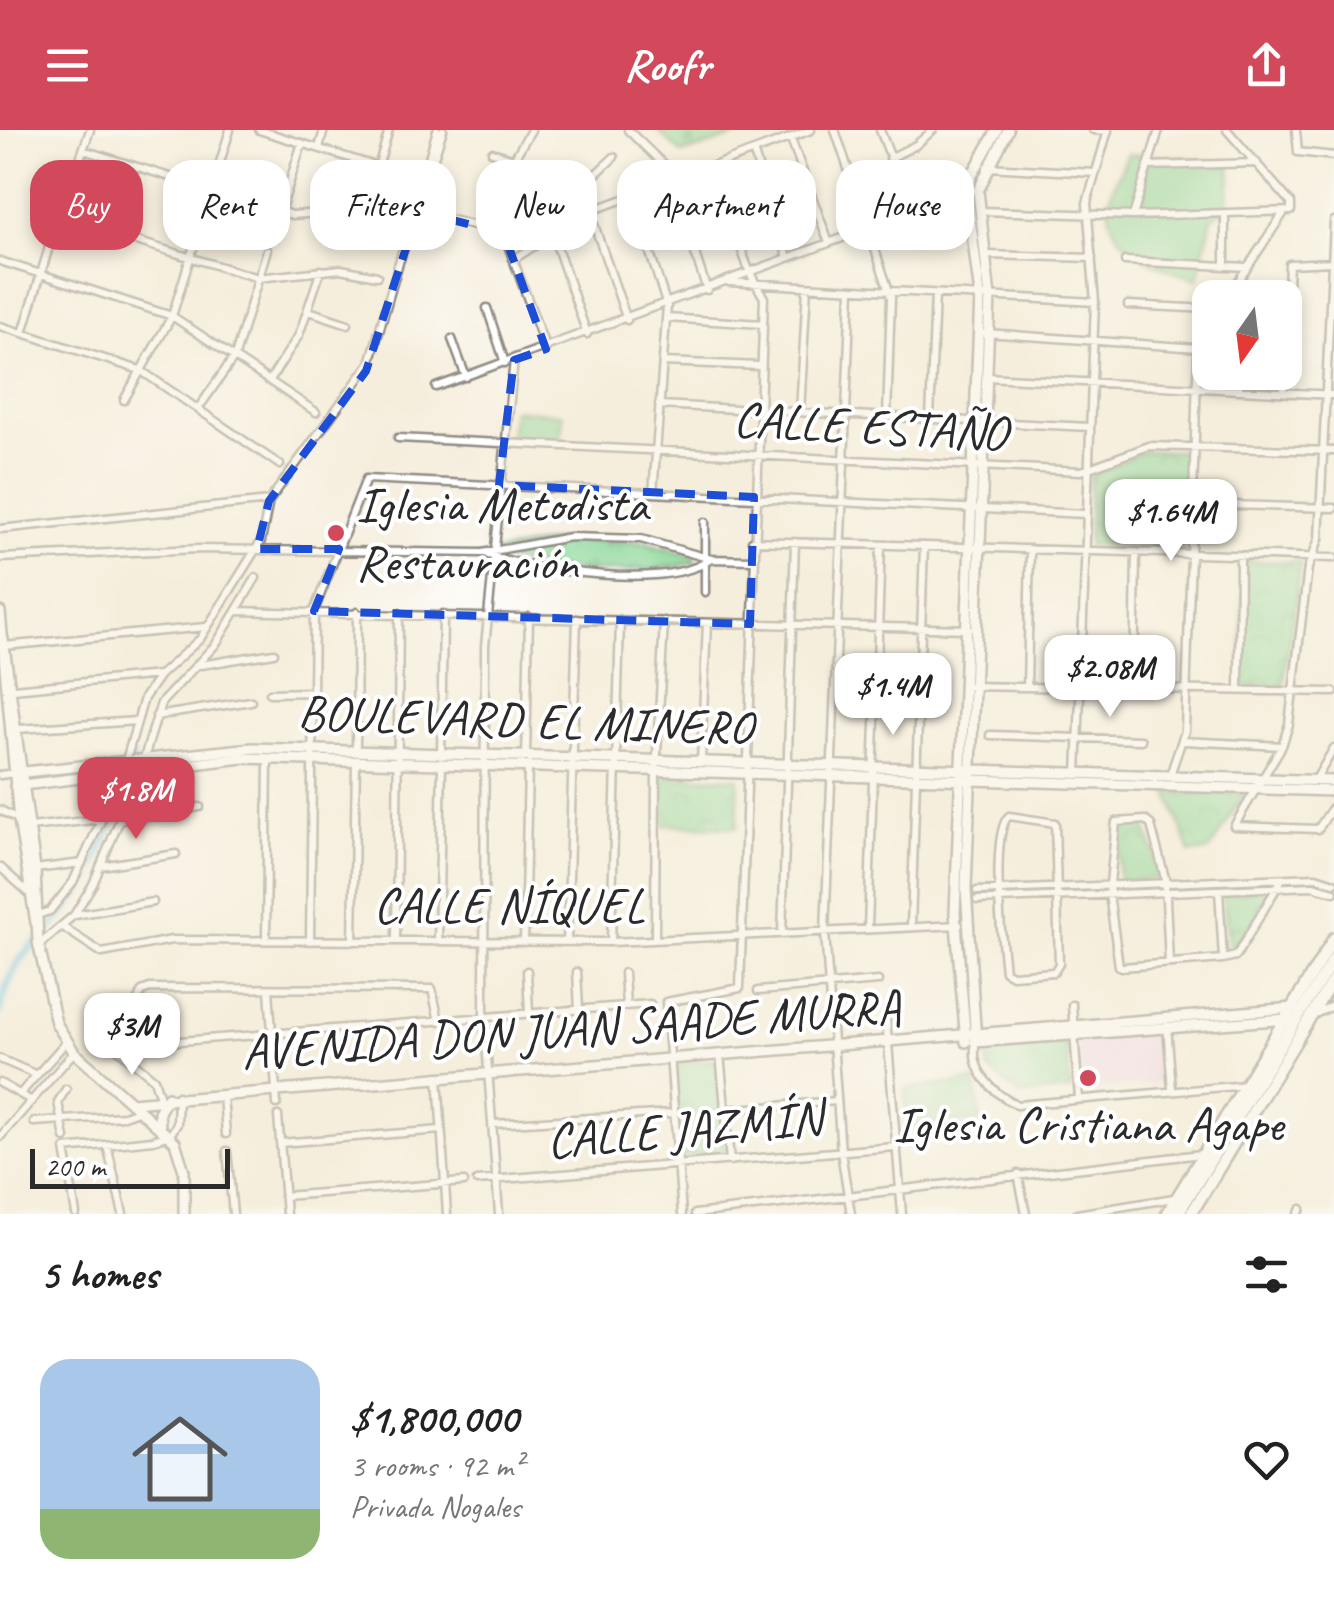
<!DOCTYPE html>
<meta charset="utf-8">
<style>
body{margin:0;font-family:Caveat,sans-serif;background:#f2f2f2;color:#222;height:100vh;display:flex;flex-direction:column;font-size:38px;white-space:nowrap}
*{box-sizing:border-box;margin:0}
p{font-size:32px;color:#767676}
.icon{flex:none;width:55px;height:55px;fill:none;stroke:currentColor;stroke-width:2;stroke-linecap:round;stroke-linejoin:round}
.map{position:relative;height:1084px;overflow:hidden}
.panel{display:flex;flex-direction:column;background:#fff;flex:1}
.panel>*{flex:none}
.banner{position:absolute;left:30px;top:30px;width:1275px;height:90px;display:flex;gap:20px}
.needle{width:65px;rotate:194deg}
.controls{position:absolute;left:1192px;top:150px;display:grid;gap:20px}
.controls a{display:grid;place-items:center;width:110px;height:110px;border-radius:20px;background:#fff;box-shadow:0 5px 15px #0003;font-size:50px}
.scale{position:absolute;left:30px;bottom:25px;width:200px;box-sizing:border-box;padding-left:10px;border:5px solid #2b2b2b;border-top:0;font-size:28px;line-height:35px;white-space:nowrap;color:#2b2b2b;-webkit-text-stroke:8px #fff;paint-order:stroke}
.price{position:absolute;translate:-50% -85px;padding:0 22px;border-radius:20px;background:#fff;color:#222;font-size:32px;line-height:65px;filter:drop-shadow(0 2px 5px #0008)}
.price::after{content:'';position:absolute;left:50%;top:60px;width:30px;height:22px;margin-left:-15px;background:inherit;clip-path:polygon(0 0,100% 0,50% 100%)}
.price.active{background:#d1495b;color:#fff}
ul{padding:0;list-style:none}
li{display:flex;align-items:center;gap:30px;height:250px;padding:0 40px}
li+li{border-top:2px solid #e0e0e0}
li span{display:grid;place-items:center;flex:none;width:280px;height:200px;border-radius:30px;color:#555}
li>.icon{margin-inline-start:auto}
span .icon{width:120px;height:120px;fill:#fffc;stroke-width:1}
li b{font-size:42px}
h2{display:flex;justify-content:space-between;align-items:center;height:120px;padding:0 40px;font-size:42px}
.chip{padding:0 35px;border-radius:30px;background:#fff;box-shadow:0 5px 15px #0003;font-size:35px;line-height:90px}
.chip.active{background:#d1495b;color:#fff}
header{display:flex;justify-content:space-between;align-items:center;height:130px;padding:0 40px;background:#d1495b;color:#fff;font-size:45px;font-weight:800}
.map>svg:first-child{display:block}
.built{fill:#edd1e9}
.cemetery{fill:url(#cemetery-stones);stroke:#5a8060;stroke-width:2.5}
.park{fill:url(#park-crowns);stroke:#5a8060;stroke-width:2.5}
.pitch{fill:#89d695;stroke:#5a8060;stroke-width:2.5}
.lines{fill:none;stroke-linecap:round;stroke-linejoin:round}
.canal{stroke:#68c3e6;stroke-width:8}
.street-casing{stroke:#908c84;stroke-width:11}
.secondary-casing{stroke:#908c84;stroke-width:14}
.primary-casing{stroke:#908c84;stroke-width:15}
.street{stroke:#fff;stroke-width:6}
.secondary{stroke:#fff;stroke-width:9}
.primary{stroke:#fff;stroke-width:10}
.marked{fill:none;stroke:#1d4ed8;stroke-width:8;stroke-dasharray:20 12;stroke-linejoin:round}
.poi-dot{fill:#d1495b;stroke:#fff;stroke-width:4}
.labels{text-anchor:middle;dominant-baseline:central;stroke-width:8;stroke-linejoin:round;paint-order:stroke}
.street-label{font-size:50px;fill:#2b2b2b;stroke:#fff}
.poi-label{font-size:50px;fill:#2b2b2b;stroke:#fff;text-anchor:start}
</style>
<header><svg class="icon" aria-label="menu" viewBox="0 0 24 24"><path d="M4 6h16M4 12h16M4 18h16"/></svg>Roofr<svg class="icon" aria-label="share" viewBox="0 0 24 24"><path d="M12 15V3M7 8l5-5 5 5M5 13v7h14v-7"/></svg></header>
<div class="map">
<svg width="1334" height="1084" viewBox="0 0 1334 1084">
<defs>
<pattern id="cemetery-stones" width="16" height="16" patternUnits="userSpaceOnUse" patternTransform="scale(2.5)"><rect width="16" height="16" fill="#89d695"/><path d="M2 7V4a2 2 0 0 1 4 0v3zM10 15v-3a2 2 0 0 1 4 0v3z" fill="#76b881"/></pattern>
<pattern id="park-crowns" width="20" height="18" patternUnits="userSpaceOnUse" patternTransform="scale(2.5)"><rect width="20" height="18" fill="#89d695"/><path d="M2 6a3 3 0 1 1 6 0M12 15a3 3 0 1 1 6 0" fill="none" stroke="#76b881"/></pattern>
</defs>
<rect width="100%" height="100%" fill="#fff"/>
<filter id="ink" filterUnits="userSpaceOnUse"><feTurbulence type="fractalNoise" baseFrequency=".01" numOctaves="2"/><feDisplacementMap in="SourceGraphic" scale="20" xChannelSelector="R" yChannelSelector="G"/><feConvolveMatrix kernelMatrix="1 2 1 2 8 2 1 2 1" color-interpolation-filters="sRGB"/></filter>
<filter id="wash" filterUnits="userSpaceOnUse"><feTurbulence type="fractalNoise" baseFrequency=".0048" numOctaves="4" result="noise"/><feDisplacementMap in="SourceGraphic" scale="40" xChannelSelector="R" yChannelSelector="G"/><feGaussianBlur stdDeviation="2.25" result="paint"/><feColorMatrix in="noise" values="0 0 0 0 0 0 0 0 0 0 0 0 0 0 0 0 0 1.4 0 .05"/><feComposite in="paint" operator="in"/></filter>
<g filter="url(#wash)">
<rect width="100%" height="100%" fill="#f6eedd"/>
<!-- built -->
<path class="built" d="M1162 903 1166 953 1081 959 1077 909Z"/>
<!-- cemetery -->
<path class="cemetery" d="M657 0H755L682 24Z"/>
<!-- park -->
<path class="park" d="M513 279 563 284 561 310 510 307Z
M1143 321H1188L1183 418 1088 415 1090 346Z
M559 410 645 412 695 426 694 433C629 446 566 444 502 429L499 422Z
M1244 431 1301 432 1283 557 1241 556Z
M659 646 739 648 737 697 660 695Z
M1168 662 1245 663 1209 721 1190 723Z
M1145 695 1163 748 1119 752 1118 696Z
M1272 759 1235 823H1229L1223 763Z
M1066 913 1071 960 1020 965 989 940 985 918Z
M718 930 725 1023 680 1027 672 932Z"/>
<!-- pitch -->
<path class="pitch" d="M1128 24C1163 29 1196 25 1231 37L1227 79 1212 88 1198 149C1164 141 1106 117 1109 75 1110 59 1122 39 1128 24Z
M976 951 980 991 908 999 904 959Z"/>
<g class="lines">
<!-- canal -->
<path class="canal" d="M0 881C13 814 48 812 79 762 103 721 121 671 133 626"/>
</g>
</g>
<g filter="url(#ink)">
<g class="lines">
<!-- street casing -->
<g class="street-casing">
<path id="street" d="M259 0 427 52
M628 0 667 38 707 160
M835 0 891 167 887 287
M880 0 911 80
M1093 0 1108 1
M1296 0 1298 22 1334 26
M791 9 829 113
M319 18 324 0
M83 20 292 85 361 80 390 89
M492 22 514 29
M754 24 788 128
M890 28 916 15 933 0
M1148 36 1257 33
M378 37 389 0
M987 37 1095 43
M76 40 90 0
M578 48 627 190
M582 57 614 27
M632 67 667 176 653 363
M207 74 230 0
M418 81 483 98 508 115 546 219
M980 81 1133 86 1291 81V73L1227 0
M1225 84V136
M1133 86 1159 0
M57 87 258 148 341 139 377 146
M1334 91 1319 409 1308 438 1289 594 1282 616 1234 696 1318 699 1334 675
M550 97 587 204
M483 98 498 56 531 0
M273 105 302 13
M987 125 1092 128
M516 128 536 115 550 96 811 0
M400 130 443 0
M0 131 172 186 316 282
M1125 131 1247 137
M729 152 1095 172
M851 159 825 802 841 1022 851 1084
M1227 168 1283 84
M1128 175 1210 179
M487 178 505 233
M309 181 348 194
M666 188 762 194
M0 196 140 240 280 335
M23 203 65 64
M985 203 1198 218 1185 601 1170 645
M452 209 466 247
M1285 222 1289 134 1333 132
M663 232 760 236
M986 247 1334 265
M270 250 299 205 321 140
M436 257 867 99 934 69 971 41
M1239 260 1240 242
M1283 262 1284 242
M124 270 172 186 201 93
M659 275 1089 297
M198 279 235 226 267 120
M800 282 807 157
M930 289 935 164
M398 308 1081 341 1149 316 1334 321
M269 371 370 233 437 0
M1192 374 1334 378
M705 392V462
M0 399 269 371
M752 411 1334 428
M488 425C538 440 666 461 711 429
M0 428 198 419 482 423 570 407 641 409 711 429 752 430
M237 481 969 499
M4 516 206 497
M201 535 274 523
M964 556 1334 562
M1027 557 1030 419
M13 559 159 545
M1134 560 1136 422
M1239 561 1240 425
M270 563 312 562
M156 586 251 571
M18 599 137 591
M990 605 1141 610
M1183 611 1282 616
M356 621 357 482
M441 626 443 484
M526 628 529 487
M701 631 707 493
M0 645 15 643
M1077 645 1095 172 1087 73 1108 0
M1315 651 1334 618
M0 680 18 689
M1009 686 1055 693 1059 834 1054 842 1012 845 1005 841C1002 814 990 701 1009 686Z
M120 690 200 677
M30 697 102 689
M101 736 176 724
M0 737 29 763
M35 739 82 733
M1219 760 1223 829
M977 761 1316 747 1334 753
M977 770 1313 756 1334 762
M75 785 153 772
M34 786 50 781 73 752 122 644 144 568 160 545 200 509 261 411 269 371
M61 796 102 823 172 810 611 812 959 795
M911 797 924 416
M868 799 881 415
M782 804 795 412
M266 810 268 630
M655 810 656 642 664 491
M310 811 314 481 366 349 1085 384
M353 811 356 632
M396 811 399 483
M438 811 442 634
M524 812 528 637
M567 812 577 489
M611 812 620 490
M39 815 74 785 93 754 140 641 161 573 216 514 256 448
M1169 833 1165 748 1151 695 1145 690 1116 692 1109 764 1119 836 1122 837 1223 829 1236 826 1282 749
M527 841 529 883
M577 842 579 879
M624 843 626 876
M269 859 277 974
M758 861 878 851
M1072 875 1079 969
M1313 885 1334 875
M886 889 902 1084
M439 891 432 859 150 858 142 861 128 892 155 913 650 874
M1167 896 1172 959
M104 908 154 949 160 968
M976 912C969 939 993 964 1017 975L1247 955
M720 924 730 1031
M0 929 37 945
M438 946 447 1084
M0 953 32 971
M20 964 66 912
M223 966 226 1004
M725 980 837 971
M278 986 286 1084
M34 992 124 986 140 980
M493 994 673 983
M0 1007 74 922
M65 1008 58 972 66 959
M280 1013 441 1000
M107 1015 123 1084
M227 1021 233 1084
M1018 1044 1026 1084
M477 1051 895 1017
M284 1066 464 1052
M76 1084 65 1019 153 1010 170 1005 177 994 178 966
M499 1084 484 888 485 516 514 230
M682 1084 666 872 740 858 764 168 750 143 712 39
M695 1084 1201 1024
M1077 1084 1174 1068
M1298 1084 1301 1079"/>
</g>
<!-- secondary casing -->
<g class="secondary-casing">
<path id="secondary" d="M934 69 970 87
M0 482 19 690 36 793
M3 509 35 739 38 812 56 893 74 922 175 1012 184 1041V1084
M15 643 252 618 1334 651
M15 656 243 628 1334 661
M966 912 955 783 980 166 967 64 971 47 997 0
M975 912 1288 889
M976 912 966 758 990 167 978 61 1008 0
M131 973 1293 878
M160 997 159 982 168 967"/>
</g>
<!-- primary casing -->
<g class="primary-casing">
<path id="primary" d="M1167 1084 1334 808
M1178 1084 1334 828
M1191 1084 1334 848"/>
</g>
<!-- street -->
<use href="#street" class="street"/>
<!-- secondary -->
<use href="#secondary" class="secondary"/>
<!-- primary -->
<use href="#primary" class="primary"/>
</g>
</g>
<!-- marked area -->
<path d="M0 0H1334V1084H0ZM418 81 483 98 508 115 546 219 514 230 499 355 754 367 750 494 314 481 339 419H257L269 371 366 241Z" fill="#f6eedd" fill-opacity=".55" fill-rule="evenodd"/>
<path class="marked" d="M418 81 483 98 508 115 546 219 514 230 499 355 754 367 750 494 314 481 339 419H257L269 371 366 241Z"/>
<!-- markers -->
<g class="poi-dot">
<circle cx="336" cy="403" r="10"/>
<circle cx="1088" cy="948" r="10"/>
</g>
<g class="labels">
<!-- street labels -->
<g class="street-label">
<text transform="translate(870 296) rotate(3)">CALLE ESTAÑO</text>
<text transform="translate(525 590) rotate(2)">BOULEVARD EL MINERO</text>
<text x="509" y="775">CALLE NÍQUEL</text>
<text transform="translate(571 899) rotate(-4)">AVENIDA DON JUAN SAADE MURRA</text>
<text transform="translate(684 999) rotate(-5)">CALLE JAZMÍN</text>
</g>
<!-- poi labels -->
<g class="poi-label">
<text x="356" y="374">Iglesia Metodista<tspan x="356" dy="58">Restauración</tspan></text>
<text x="1088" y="994" text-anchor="middle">Iglesia Cristiana Agape</text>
</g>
</g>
</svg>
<div class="controls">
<a><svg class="needle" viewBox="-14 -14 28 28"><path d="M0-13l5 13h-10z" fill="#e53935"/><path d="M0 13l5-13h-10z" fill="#767676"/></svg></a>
</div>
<div class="scale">200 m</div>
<b class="price" style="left:1171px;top:434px">$1.64M</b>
<b class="price" style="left:1110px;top:590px">$2.08M</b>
<b class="price" style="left:893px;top:608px">$1.4M</b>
<b class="price active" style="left:136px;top:712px">$1.8M</b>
<b class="price" style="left:132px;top:948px">$3M</b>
<div class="banner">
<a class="chip active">Buy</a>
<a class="chip">Rent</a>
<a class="chip">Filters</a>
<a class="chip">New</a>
<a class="chip">Apartment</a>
<a class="chip">House</a>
</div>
</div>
<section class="panel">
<h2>5 homes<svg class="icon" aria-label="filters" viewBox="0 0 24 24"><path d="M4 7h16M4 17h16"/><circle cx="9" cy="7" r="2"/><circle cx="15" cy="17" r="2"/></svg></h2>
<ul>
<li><span style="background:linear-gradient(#a9c7e8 75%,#8fb573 0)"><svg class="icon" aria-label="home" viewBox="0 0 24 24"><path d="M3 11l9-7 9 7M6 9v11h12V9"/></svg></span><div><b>$1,800,000</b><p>3 rooms · 92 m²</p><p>Privada Nogales</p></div><svg class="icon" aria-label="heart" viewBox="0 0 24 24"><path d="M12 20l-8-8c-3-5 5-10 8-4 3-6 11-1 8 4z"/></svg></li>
</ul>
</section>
